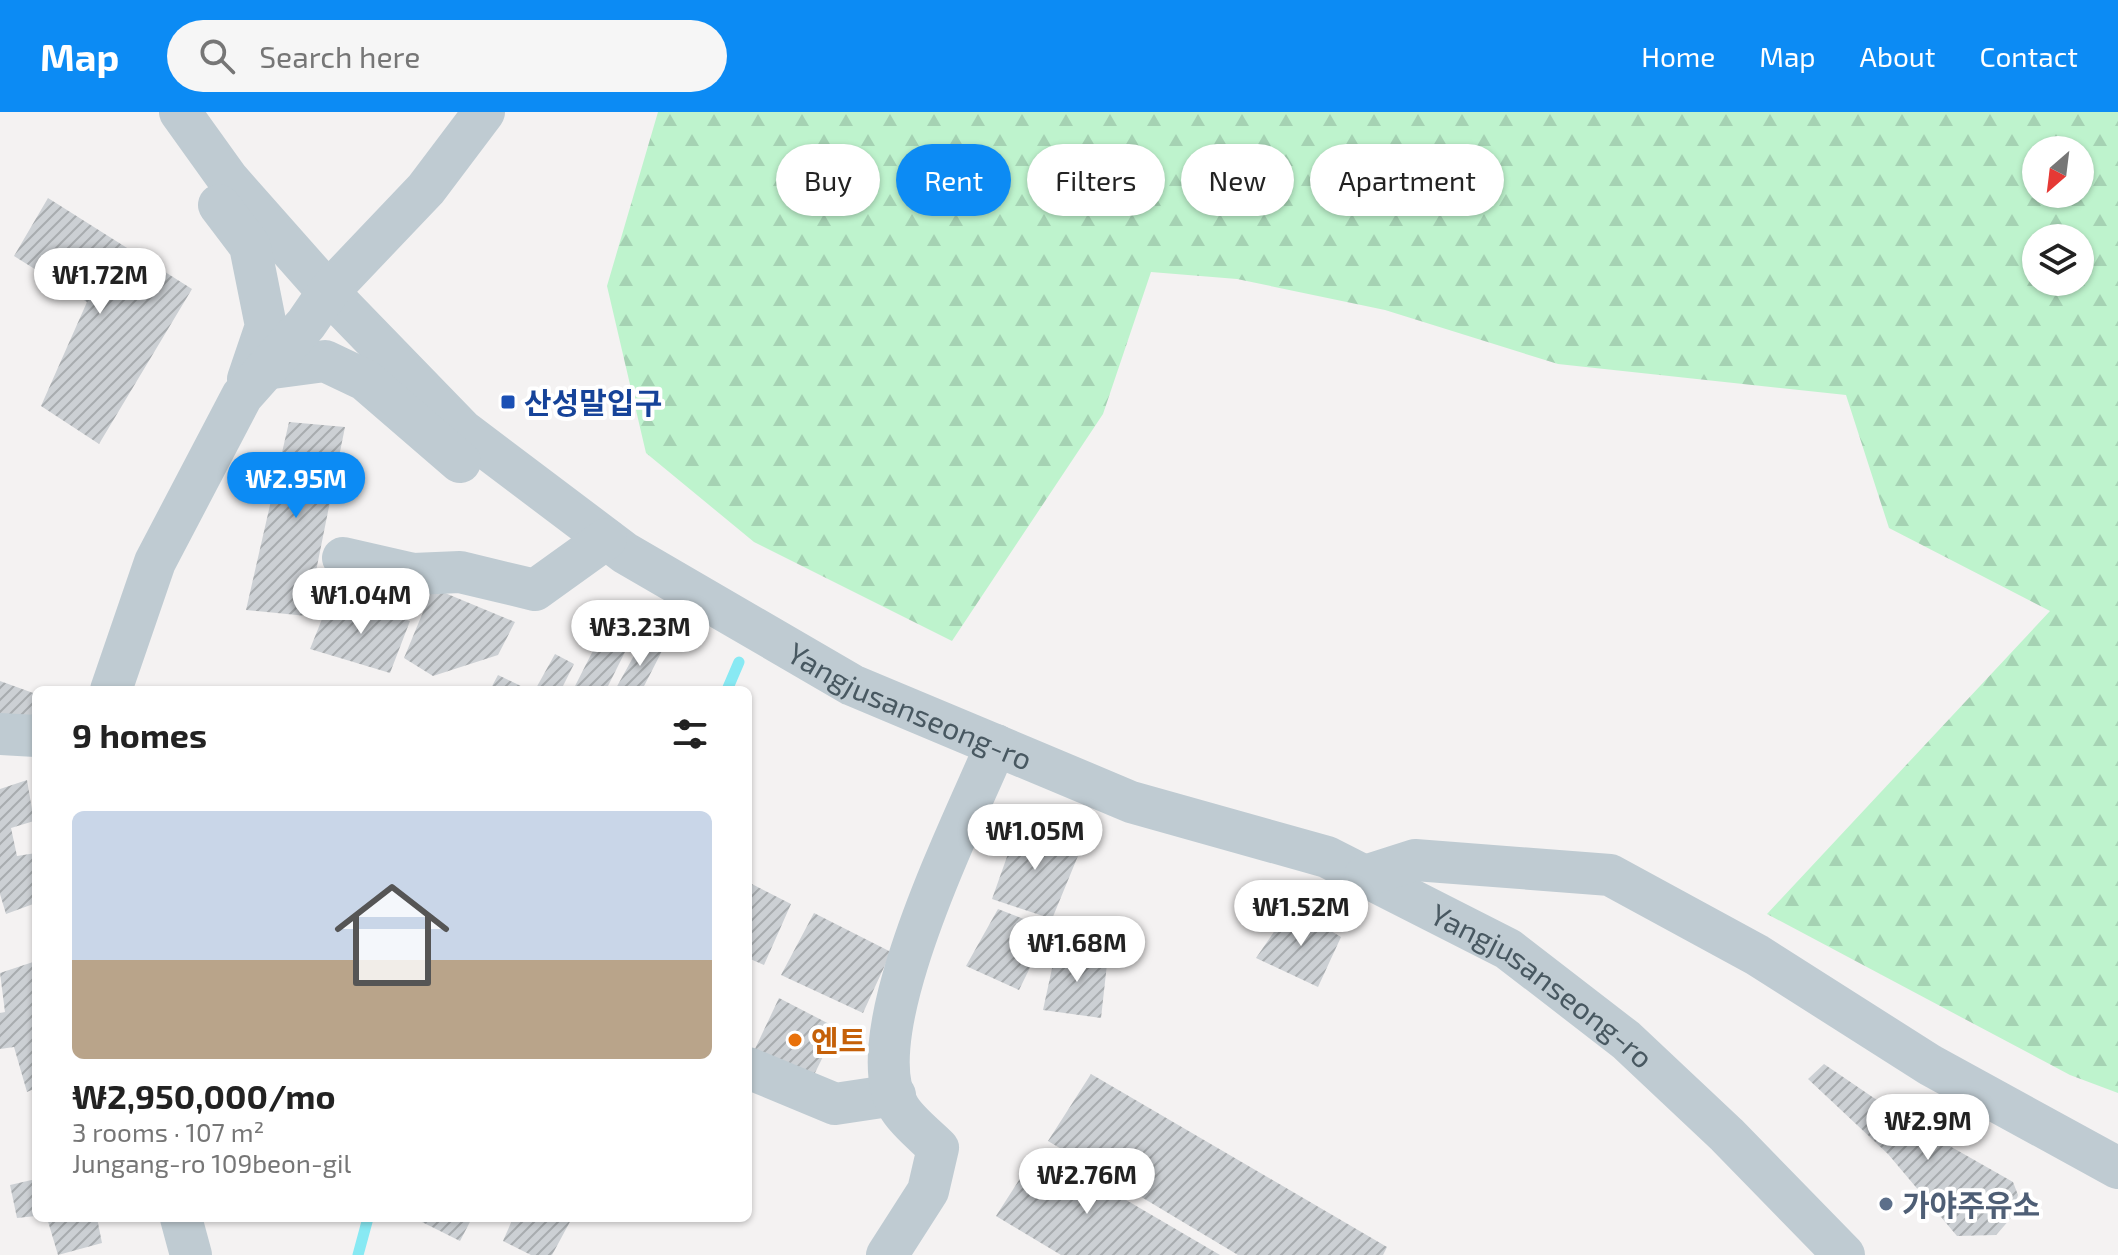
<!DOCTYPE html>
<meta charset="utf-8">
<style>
body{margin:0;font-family:"Exo 2","Noto Sans KR",sans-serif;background:#f6f6f6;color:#222;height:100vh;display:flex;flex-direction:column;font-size:30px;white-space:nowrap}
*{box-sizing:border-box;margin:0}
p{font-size:26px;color:#767676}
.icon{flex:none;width:44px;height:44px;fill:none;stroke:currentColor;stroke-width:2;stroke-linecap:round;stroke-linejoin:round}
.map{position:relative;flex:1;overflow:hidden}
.sheet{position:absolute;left:32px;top:574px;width:720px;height:536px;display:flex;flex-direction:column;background:#fff;border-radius:12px;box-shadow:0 2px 6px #0004}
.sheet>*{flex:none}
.banner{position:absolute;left:776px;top:32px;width:760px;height:72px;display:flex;gap:16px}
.needle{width:52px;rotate:208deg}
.controls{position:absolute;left:2022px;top:24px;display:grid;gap:16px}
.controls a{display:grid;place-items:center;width:72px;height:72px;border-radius:50%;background:#fff;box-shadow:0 2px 6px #0004;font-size:40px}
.price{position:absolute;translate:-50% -68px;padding:0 18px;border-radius:28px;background:#fff;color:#222;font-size:26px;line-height:52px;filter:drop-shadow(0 2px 4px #0008)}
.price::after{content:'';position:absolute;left:50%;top:48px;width:24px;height:18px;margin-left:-12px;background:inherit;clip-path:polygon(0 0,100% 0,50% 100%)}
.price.selected{background:#0c8bf4;color:#fff}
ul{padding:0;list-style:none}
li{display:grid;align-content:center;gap:16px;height:424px;padding:0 40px}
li+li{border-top:2px solid #e0e0e0}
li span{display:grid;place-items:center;height:248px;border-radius:12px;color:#555}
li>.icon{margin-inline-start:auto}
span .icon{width:144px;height:144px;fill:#fffc;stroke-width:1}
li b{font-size:34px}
h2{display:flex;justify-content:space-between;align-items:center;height:96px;padding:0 40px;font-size:34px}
.pill{padding:0 28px;border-radius:36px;background:#fff;box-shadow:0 2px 6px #0004;font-size:28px;line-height:72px}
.pill.selected{background:#0c8bf4;color:#fff}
header{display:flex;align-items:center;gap:48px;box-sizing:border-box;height:112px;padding:0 40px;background:#0c8bf4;color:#fff}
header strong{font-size:38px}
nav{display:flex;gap:44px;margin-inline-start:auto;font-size:28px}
.search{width:560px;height:72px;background:#f6f6f6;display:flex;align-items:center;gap:20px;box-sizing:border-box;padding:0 28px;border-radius:44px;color:#767676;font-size:30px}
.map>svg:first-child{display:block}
.forest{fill:url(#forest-firs);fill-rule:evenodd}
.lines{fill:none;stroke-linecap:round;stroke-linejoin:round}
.stream{stroke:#88e9f3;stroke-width:11}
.building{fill:url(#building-hatch)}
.minor{stroke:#bfcbd2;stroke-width:42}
.transit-dot{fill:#1a4fb4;stroke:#fff;stroke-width:3}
.food-dot{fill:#e8710a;stroke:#fff;stroke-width:3}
.service-dot{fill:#5c6f8a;stroke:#fff;stroke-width:3}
.labels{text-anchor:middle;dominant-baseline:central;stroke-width:8;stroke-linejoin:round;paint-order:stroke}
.transit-label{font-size:30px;font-weight:bold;fill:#164399;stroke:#fff;text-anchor:start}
.street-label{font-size:30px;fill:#485861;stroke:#fff}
.food-label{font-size:30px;font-weight:bold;fill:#c56008;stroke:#fff;text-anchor:start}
.service-label{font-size:30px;font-weight:bold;fill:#4e5e75;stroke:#fff;text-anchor:start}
</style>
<header>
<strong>Map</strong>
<div class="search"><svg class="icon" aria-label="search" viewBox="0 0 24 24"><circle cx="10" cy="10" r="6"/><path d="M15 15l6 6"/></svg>Search here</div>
<nav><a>Home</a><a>Map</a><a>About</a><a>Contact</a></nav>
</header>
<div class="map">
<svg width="2118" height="1143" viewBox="0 0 2118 1143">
<defs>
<pattern id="forest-firs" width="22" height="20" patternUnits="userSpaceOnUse" patternTransform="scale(2)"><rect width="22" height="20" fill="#bef3cd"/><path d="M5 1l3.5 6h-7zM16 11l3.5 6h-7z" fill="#a5d2b3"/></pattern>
<pattern id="building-hatch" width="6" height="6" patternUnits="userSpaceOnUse" patternTransform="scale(2)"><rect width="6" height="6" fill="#ccd0d4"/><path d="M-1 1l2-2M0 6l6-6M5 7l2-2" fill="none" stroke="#a8acaf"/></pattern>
</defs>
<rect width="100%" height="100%" fill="#f4f2f2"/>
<!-- forest -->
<path class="forest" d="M658 0H2118V981L2070 963 1767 802 2050 499 1889 416 1846 283 1558 252 1385 198 1237 167 1151 160 1103 302 952 529 754 430 646 341 607 174ZM2036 38H2080V82H2036ZM2036 126H2080V170H2036Z"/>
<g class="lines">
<!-- stream -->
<path class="stream" d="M727 578 739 550
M358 1143 368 1106"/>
</g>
<!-- building -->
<path class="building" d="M48 86 192 177 99 332 41 294 87 190 14 144Z
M289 310 345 315 307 504 246 498Z
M433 476 515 510 498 543 433 564 404 546Z
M353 488 410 509 390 561 310 537 328 492 346 503Z
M605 515 632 526 606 578H573Z
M642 529 662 539 642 578H615Z
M555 542 574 552 561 578H535Z
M498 563 523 575 521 578H490Z
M0 569 36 582V614L0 609Z
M27 668 34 709 11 716 17 744 36 741V791L6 802 0 782V677Z
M1019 711 1080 739 1052 807 992 787Z
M748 770 791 792 764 853 748 846Z
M1291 795 1341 825 1318 875 1256 846Z
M998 797 1049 817 1019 878 966 854Z
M814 801 891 840 863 901 781 863Z
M1056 838 1108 843 1101 906 1043 898Z
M36 849V893L33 894 36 976 27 980 14 935 0 937V901L5 900 0 861Z
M779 886 837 916 813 965 754 939Z
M1824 952 1918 1016 2013 1070 2018 1083 2011 1106 1996 1123 1957 1124 1888 1042 1808 967Z
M1091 962 1387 1135 1383 1143H1238L1048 1029Z
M1039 1037 1220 1143H1061L996 1104Z
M36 1067V1104L17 1106 10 1073Z
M47 1106H97L102 1131 58 1143Z
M414 1106H472L460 1129Z
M513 1106H572L552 1143H531L503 1129Z"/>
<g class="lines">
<!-- minor -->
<g class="minor">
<path id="s1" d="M180 0 228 67 328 180 462 318 625 441 852 573 1131 690 1327 745 1508 837 1626 928 1727 1023 1844 1143"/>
<path d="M219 93 250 134 266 214 248 267"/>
<path d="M265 257 325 249 365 268 460 350"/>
<path d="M343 446 413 462 460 460 535 478 606 427"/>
<path d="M111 578 155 450 242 284 306 212 328 180 426 77 484 0"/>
<path d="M0 622 36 624"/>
<path d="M1365 764 1415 748 1610 763 1757 843 1930 953 2118 1056"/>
<path d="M748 956 835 992 895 983"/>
<path d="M181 1106 191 1143"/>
<path d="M887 1143 928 1079 938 1036C926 1024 909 1011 900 997 853 927 966 706 996 633"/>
</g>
</g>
<!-- markers -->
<rect class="transit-dot" x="500" y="282" width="16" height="16" rx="4"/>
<circle class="food-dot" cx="795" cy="928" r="8"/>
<circle class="service-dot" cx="1886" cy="1092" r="8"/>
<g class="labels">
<!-- transit labels -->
<g class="transit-label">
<text x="524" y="290">산성말입구</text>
</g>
<!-- street labels -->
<g class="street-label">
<text stroke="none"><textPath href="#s1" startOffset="954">Yangjusanseong-ro</textPath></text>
<text stroke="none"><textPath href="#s1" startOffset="1650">Yangjusanseong-ro</textPath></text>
</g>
<!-- food labels -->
<g class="food-label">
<text x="811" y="928">엔트</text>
</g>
<!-- service labels -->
<g class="service-label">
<text x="1902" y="1092">가야주유소</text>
</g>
</g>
</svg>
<div class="controls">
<a><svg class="needle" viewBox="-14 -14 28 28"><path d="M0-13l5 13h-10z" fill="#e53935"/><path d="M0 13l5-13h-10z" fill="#767676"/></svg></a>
<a><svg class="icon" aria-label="layers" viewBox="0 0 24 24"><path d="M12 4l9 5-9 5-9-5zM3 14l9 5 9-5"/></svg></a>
</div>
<b class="price" style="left:100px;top:204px">₩1.72M</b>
<b class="price selected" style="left:296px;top:408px">₩2.95M</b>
<b class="price" style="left:361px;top:524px">₩1.04M</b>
<b class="price" style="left:640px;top:556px">₩3.23M</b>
<b class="price" style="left:1035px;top:760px">₩1.05M</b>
<b class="price" style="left:1301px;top:836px">₩1.52M</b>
<b class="price" style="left:1077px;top:872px">₩1.68M</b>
<b class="price" style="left:1928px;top:1050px">₩2.9M</b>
<b class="price" style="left:1087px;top:1104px">₩2.76M</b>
<div class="banner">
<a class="pill">Buy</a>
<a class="pill selected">Rent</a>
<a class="pill">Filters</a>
<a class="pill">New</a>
<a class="pill">Apartment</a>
</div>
<section class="sheet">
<h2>9 homes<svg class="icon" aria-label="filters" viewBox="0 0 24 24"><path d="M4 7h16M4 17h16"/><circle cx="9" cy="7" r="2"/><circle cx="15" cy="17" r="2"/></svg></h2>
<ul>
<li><span style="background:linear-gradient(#c9d6e8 60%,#b9a48a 0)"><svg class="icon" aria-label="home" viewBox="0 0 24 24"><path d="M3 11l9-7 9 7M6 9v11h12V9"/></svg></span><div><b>₩2,950,000/mo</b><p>3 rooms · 107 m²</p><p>Jungang-ro 109beon-gil</p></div></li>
</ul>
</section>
</div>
